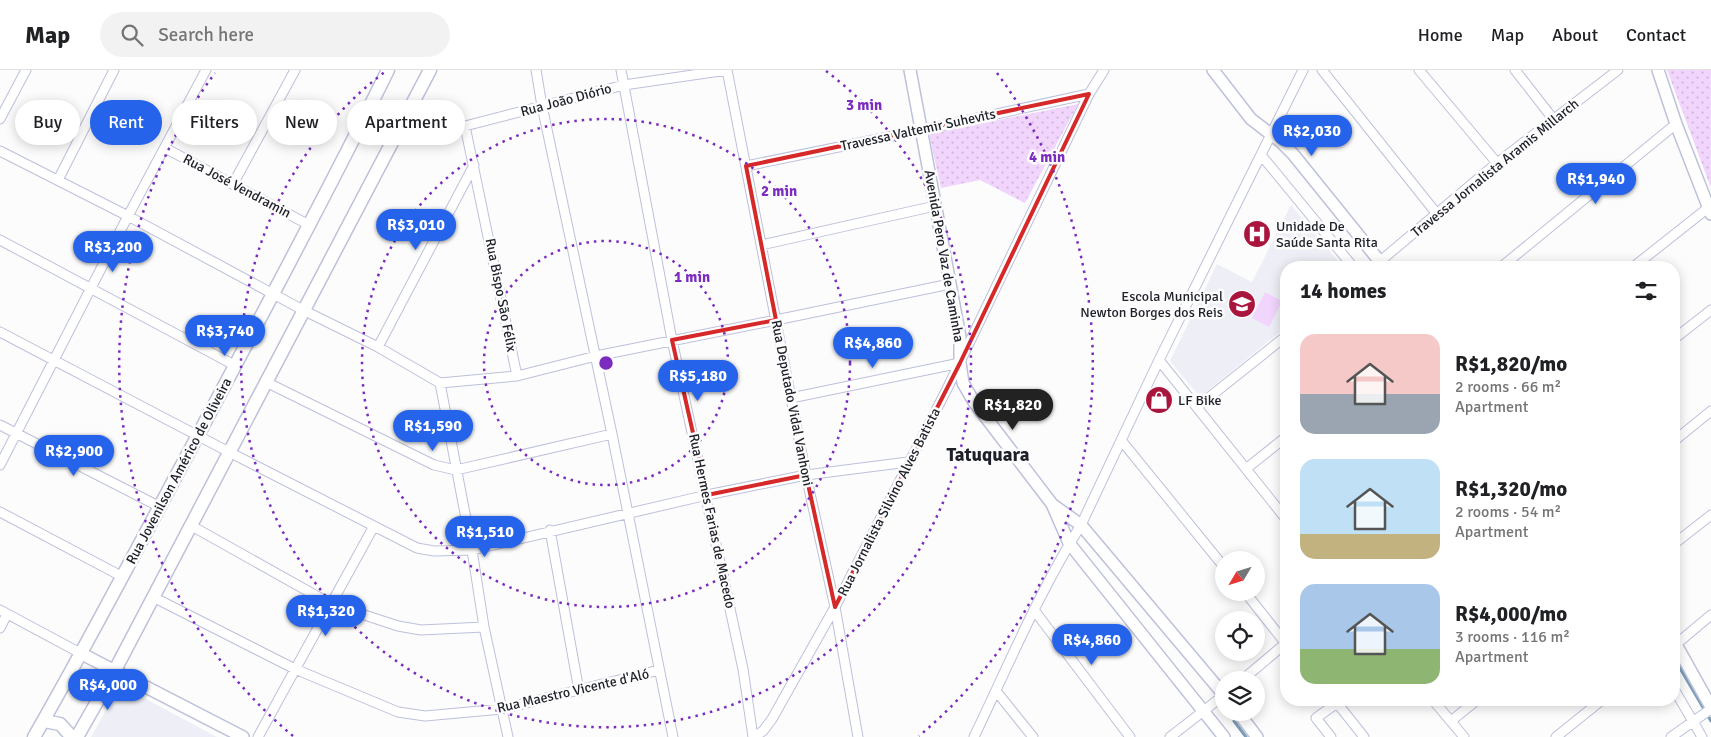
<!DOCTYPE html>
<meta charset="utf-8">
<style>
body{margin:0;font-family:Signika,sans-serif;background:#f2f2f2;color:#202124;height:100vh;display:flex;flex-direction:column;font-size:19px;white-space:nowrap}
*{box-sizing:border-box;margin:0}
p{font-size:16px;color:#757577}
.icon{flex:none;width:28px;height:28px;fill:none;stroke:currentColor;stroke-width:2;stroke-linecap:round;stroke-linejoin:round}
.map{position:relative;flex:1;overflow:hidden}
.sheet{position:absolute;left:1280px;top:191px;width:400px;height:445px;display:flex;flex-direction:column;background:#fff;border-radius:20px;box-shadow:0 2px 12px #0003}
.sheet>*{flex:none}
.guide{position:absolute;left:15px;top:30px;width:475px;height:45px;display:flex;gap:10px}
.needle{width:32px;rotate:232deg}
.controls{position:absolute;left:1215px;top:481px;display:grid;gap:10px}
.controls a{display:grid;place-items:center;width:50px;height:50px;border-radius:50%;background:#fff;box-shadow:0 2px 12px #0003;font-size:25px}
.price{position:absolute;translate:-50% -42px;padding:0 11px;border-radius:18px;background:#2563eb;color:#fff;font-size:16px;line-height:32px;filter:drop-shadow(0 1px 2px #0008)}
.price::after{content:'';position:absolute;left:50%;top:30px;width:15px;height:11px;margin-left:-8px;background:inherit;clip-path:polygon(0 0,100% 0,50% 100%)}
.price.active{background:#222;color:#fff}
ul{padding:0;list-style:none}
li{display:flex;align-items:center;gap:15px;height:125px;padding:0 20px}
li span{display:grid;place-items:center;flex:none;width:140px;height:100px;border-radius:15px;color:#555}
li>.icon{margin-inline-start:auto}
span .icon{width:60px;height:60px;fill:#fffc;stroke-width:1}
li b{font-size:21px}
h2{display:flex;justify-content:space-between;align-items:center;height:60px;padding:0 20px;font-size:21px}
.pill{padding:0 18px;border-radius:22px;background:#fff;box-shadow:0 2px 12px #0003;font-size:18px;line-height:45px}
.pill.active{background:#2563eb;color:#fff}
header{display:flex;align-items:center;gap:30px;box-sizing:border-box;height:70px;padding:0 25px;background:#fff;border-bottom:1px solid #e0e0e0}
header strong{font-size:24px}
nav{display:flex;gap:28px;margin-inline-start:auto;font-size:18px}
.search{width:350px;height:45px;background:#f2f2f2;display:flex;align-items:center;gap:12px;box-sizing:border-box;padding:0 18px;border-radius:28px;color:#757577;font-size:19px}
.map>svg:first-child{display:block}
.built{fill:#eeeff6}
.grass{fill:#f1d5fc}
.park{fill:url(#park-dots)}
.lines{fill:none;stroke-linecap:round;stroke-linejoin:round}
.stream{stroke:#7a9db8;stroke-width:3}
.minor-casing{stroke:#bdc1da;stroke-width:11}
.tertiary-casing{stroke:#bdc1da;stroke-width:14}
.secondary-casing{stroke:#bdc1da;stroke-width:15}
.minor{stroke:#fff;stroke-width:9}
.tertiary{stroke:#fff;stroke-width:11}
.secondary{stroke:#fff;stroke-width:12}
.marked{fill:none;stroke:#d62828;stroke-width:4;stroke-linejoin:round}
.ring{fill:none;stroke:#7b2cbf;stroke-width:2.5;stroke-dasharray:2.5 5}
.labels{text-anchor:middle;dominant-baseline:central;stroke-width:5;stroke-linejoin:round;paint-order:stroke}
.street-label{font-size:14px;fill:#1e2029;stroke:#fcfcfc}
.poi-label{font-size:14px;fill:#1e2029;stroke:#fcfcfc;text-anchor:start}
.district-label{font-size:19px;font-weight:bold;fill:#1e2029;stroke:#fcfcfc}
.centre{fill:#7b2cbf;stroke:#fcfcfc;stroke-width:2.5}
.ring-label{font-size:15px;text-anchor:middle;font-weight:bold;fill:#7b2cbf;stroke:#fcfcfc;stroke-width:5;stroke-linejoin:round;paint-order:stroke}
</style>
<header>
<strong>Map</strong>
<div class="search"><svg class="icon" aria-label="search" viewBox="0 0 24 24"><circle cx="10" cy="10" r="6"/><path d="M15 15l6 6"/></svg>Search here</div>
<nav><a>Home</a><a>Map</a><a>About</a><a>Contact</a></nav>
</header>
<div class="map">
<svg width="1711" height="667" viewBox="0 0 1711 667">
<defs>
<pattern id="park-dots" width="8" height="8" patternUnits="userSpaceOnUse" patternTransform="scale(1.25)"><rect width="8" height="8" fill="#f1d5fc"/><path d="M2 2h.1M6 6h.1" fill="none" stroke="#ceb7d8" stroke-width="1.8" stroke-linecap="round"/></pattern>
</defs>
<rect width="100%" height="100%" fill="#fcfcfc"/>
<!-- built -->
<path class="built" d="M1291 135 1343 197 1286 198V257L1200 327 1170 291 1217 194 1252 212Z
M120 615 213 665 217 667H91Z"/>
<!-- grass -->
<path class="grass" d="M1265 222 1282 231 1269 257 1252 248Z"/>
<!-- park -->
<path class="park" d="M1667 0H1711V118Z
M1078 34 1025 133 980 110 941 118 929 64Z"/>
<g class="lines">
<!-- stream -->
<path class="stream" d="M1674 588 1711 651
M1234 651 1246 667"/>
<!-- minor casing -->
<g class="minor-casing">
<path id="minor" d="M536 0 542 36 612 364 673 667
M621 0 672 270 743 599 753 667
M727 0 806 405 835 537 858 667
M1322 0 1437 144
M1419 0 1497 93
M1515 0 1554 50
M406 45 465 56 624 15 727 0
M0 49 26 0
M465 56 517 306
M165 78 309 155
M0 81 128 146 303 240 378 277 440 313 517 306 596 286 776 250 950 214
M1261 85 1354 198
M746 96 922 60 1089 24
M58 110 114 0
M233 114 295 0
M0 170 236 296
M761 175 935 136
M1372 198 1497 93 1618 0
M1500 198 1676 54
M1632 198 1709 137
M0 262 229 382 417 478 434 481 472 480 707 425 806 405 908 392
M1674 269 1711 240
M378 277 474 95
M1159 290 1286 449
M266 312 434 395 456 400 612 364
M440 313 472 480 484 557 508 667
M791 328 960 293
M1197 337 1286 266
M0 355 160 437
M1121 370 1224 497
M1674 371 1711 341
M0 395 128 146 206 0
M1247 398 1286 367
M0 442 123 507
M190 455 331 534 398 556 421 560 484 557
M550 460 579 621
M1674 474 1711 445
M1245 522 1286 574
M153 527 295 599 398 642 425 646 502 639 659 600
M0 540 82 584
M1034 540 1130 667
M0 558 7 544
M1674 576 1711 545
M1242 610 1286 573
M1674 619 1702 667
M996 621 1033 667
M1433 630 1464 667
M1451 651 1477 630
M258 667 374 456
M754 667 763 661 772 649 835 537 948 317 1089 24 1104 0
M974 667C1008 596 1039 522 1081 455L1159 290 1303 0
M1170 667 1224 625
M1331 667 1316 648 1337 633 1364 667
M1556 667 1602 630
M1671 667 1711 639"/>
</g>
<!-- tertiary casing -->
<g class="tertiary-casing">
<path id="tertiary" d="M910 0 960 267V293L963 313 974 332 1052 434 1069 473 1224 667
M1213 0 1251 49 1281 72 1293 84 1385 198
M1658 0 1676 54 1711 144
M1053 435 1081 455 1224 625
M1674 571 1711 637
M82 584 243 667
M1238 642 1257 667"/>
</g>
<!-- secondary casing -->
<g class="secondary-casing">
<path id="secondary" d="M44 651 60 654 72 667
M34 667C91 568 143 467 197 367 262 245 327 124 388 0
M77 667 114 602 430 0"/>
</g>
<!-- minor -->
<use href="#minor" class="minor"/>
<!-- tertiary -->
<use href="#tertiary" class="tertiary"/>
<!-- secondary -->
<use href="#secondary" class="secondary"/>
</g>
<!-- marked area -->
<path class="marked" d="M1089 24 960 293 835 537 806 405 707 425 672 270 776 250 746 96Z"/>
<!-- distance rings -->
<g class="ring">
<circle cx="606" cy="293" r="122"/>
<circle cx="606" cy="293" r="244"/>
<path d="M826 1A365 365 0 1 1 386 1"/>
<path d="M293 666A487 487 0 0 1 215 3M997 3A487 487 0 0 1 919 666"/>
</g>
<!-- icons -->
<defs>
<g id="hospital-disc" transform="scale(1.4375)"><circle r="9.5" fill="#aa153e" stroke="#fcfcfc"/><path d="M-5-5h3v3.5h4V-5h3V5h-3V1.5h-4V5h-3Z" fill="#fff"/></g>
<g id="school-disc" transform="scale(1.4375)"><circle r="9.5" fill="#aa153e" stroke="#fcfcfc"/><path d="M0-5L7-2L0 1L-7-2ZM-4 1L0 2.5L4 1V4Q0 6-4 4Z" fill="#fff"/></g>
<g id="shop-disc" transform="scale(1.4375)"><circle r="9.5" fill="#aa153e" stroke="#fcfcfc"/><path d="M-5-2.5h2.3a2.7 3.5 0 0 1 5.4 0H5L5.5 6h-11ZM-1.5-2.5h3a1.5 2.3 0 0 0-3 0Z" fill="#fff"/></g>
</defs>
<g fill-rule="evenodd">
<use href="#hospital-disc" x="1257" y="164"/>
<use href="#school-disc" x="1242" y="234"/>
<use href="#shop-disc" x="1159" y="330"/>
</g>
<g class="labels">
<!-- street labels -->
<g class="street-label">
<text transform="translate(566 30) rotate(-15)">Rua João Diório</text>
<text transform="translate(918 60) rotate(-12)">Travessa Valtemir Suhevits</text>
<text transform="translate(1495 98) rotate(-39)">Travessa Jornalista Aramis Millarch</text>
<text transform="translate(237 116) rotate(28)">Rua José Vendramin</text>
<text transform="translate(944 186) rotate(80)">Avenida Pero Vaz de Caminha</text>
<text transform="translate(501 225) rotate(79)">Rua Bispo São Félix</text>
<text transform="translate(792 333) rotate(79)">Rua Deputado Vidal Vanhoni</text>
<text transform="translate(179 401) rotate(-62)">Rua Jovenilson Américo de Oliveira</text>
<text transform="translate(889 432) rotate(-63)">Rua Jornalista Silvino Alves Batista</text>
<text transform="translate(712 451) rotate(78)">Rua Hermes Farias de Macedo</text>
<text transform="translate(573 621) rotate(-13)">Rua Maestro Vicente d'Aló</text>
</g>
<!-- poi labels -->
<g class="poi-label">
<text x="1276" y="156">Unidade De<tspan x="1276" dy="16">Saúde Santa Rita</tspan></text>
<text x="1223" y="226" text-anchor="end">Escola Municipal<tspan x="1223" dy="16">Newton Borges dos Reis</tspan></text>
<text x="1178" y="330">LF Bike</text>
</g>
<!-- district labels -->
<g class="district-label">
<text x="988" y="385">Tatuquara</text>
</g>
</g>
<circle cx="606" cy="293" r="8" class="centre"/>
<g class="ring-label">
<text x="864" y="40">3 min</text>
<text x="1047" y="92">4 min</text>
<text x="779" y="126">2 min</text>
<text x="692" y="212">1 min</text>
</g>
</svg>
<div class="controls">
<a><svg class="needle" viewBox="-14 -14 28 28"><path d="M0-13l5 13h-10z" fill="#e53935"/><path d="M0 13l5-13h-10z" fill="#757577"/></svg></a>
<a><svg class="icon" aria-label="locate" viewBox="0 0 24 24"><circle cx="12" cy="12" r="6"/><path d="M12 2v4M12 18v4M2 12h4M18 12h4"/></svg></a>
<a><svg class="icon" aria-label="layers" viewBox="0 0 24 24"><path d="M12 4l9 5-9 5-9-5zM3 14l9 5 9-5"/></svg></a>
</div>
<b class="price" style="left:1312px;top:87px">R$2,030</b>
<b class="price" style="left:1596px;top:135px">R$1,940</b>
<b class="price" style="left:416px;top:181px">R$3,010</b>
<b class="price" style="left:113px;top:203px">R$3,200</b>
<b class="price" style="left:225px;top:287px">R$3,740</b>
<b class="price" style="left:873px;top:299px">R$4,860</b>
<b class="price" style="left:698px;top:332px">R$5,180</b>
<b class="price active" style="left:1013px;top:361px">R$1,820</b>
<b class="price" style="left:433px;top:382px">R$1,590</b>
<b class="price" style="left:74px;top:407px">R$2,900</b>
<b class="price" style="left:485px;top:488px">R$1,510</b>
<b class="price" style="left:326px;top:567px">R$1,320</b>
<b class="price" style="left:1092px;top:596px">R$4,860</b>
<b class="price" style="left:108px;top:641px">R$4,000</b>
<div class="guide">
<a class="pill">Buy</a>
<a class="pill active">Rent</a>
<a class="pill">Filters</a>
<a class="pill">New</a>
<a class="pill">Apartment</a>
</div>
<section class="sheet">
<h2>14 homes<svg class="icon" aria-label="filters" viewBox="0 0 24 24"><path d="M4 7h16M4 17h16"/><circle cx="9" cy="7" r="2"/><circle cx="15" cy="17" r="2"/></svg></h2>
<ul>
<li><span style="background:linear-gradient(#f6c9c9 60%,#9aa5b1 0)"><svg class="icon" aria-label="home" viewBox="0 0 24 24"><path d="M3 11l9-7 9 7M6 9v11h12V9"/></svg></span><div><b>R$1,820/mo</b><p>2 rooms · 66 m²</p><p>Apartment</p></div></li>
<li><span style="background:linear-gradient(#bfe0f5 75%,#c2b280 0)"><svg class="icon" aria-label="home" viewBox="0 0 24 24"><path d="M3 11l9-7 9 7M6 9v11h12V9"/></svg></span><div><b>R$1,320/mo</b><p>2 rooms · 54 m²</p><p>Apartment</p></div></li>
<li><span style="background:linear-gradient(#a9c7e8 65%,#8fb573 0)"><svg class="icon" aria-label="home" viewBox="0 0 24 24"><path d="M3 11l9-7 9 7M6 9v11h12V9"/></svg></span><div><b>R$4,000/mo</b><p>3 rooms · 116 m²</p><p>Apartment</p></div></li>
</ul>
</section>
</div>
